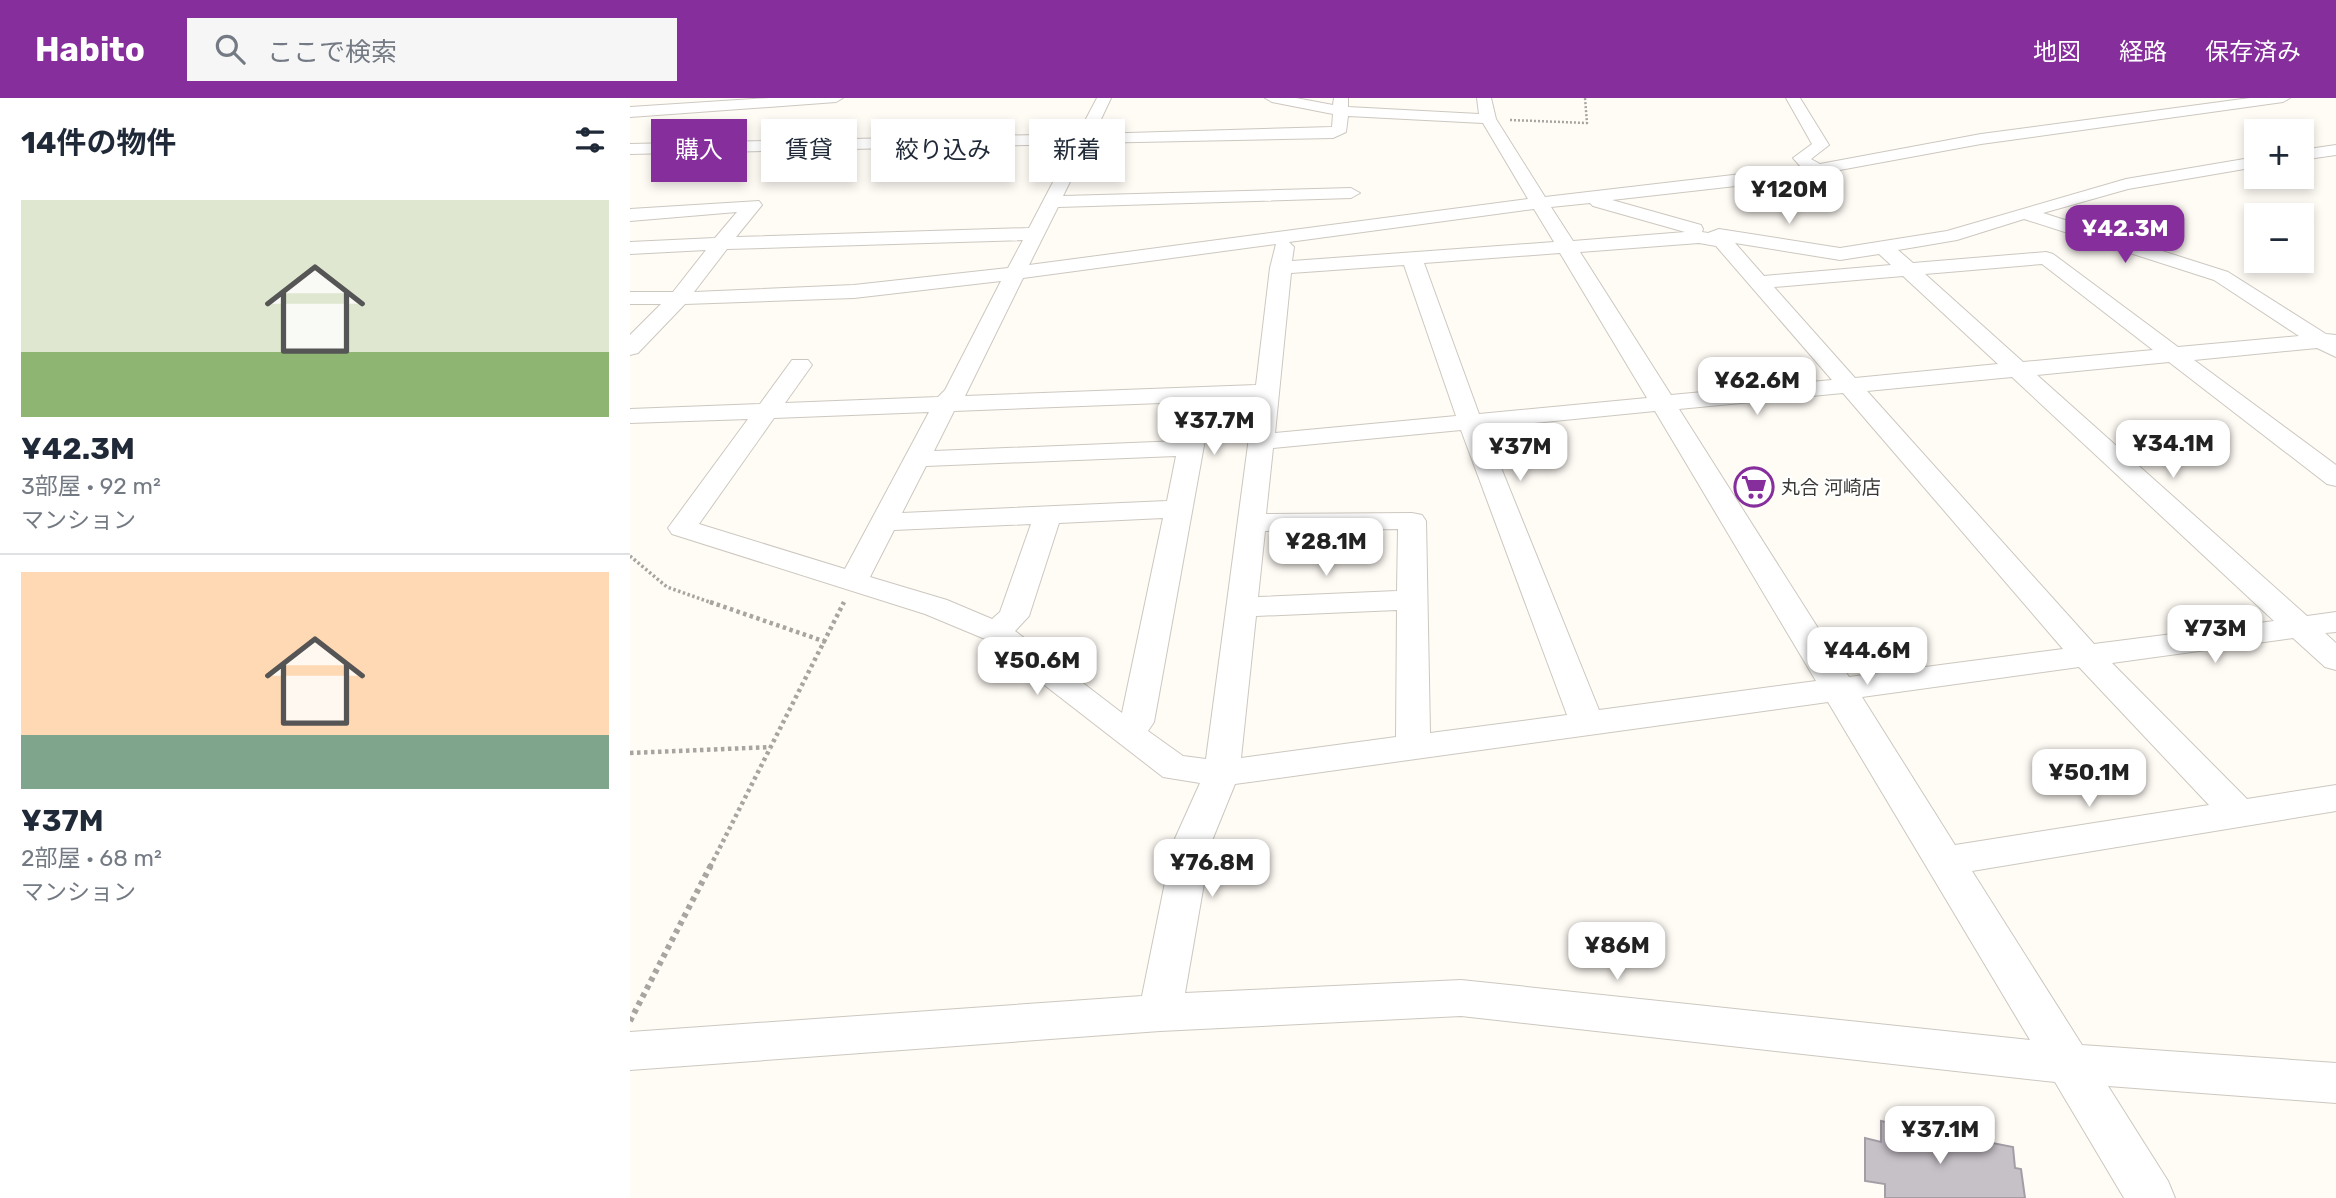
<!DOCTYPE html>
<html lang="ja">
<meta charset="utf-8">
<style>
body{margin:0;font-family:Rubik,"Noto Sans JP",sans-serif;background:#f6f6f7;color:#1f2937;height:100vh;display:flex;flex-direction:column;font-size:26px;white-space:nowrap}
*{box-sizing:border-box;margin:0}
p{font-size:23px;color:#747a83}
.icon{flex:none;width:38px;height:38px;fill:none;stroke:currentColor;stroke-width:2;stroke-linecap:round;stroke-linejoin:round}
.map{position:relative;flex:1;overflow:hidden}
.drawer{display:flex;flex-direction:column;background:#fff;width:630px}
.drawer>*{flex:none}
.guide{position:absolute;left:21px;top:21px;width:665px;height:63px;display:flex;gap:14px}
.tools{position:absolute;left:1614px;top:21px;display:grid;gap:14px}
.tools a{display:grid;place-items:center;width:70px;height:70px;border-radius:0px;background:#fff;box-shadow:0 4px 10px #0003;font-size:35px}
.price{position:absolute;translate:-50% -60px;padding:0 16px;border-radius:14px;background:#fff;color:#222;font-size:23px;line-height:46px;filter:drop-shadow(0 2px 4px #0008)}
.price::after{content:'';position:absolute;left:50%;top:42px;width:21px;height:16px;margin-left:-10px;background:inherit;clip-path:polygon(0 0,100% 0,50% 100%)}
.price.active{background:#852e9c;color:#fff}
ul{padding:0;list-style:none}
li{display:grid;align-content:center;gap:14px;height:371px;padding:0 21px}
li+li{border-top:2px solid #e0e1e3}
li span{display:grid;place-items:center;height:217px;border-radius:0px;color:#555}
li>.icon{margin-inline-start:auto}
span .icon{width:126px;height:126px;fill:#fffc;stroke-width:1}
li b{font-size:30px}
h2{display:flex;justify-content:space-between;align-items:center;height:84px;padding:0 21px;font-size:30px}
.chip{padding:0 24px;border-radius:0px;background:#fff;box-shadow:0 4px 10px #0003;font-size:24px;line-height:63px}
.chip.active{background:#852e9c;color:#fff}
header{display:flex;align-items:center;gap:42px;box-sizing:border-box;height:98px;padding:0 35px;background:#852e9c;color:#fff}
header strong{font-size:33px}
nav{display:flex;gap:38px;margin-inline-start:auto;font-size:24px}
.search{width:490px;height:63px;background:#f6f6f7;display:flex;align-items:center;gap:18px;box-sizing:border-box;padding:0 24px;border-radius:0px;color:#747a83;font-size:26px}
main{display:flex;flex:1;min-height:0}
.map>svg:first-child{display:block}
.building{fill:#c6c0c7;stroke:#a39da5;stroke-width:2}
.lines{fill:none;stroke-linecap:round;stroke-linejoin:round}
.minor-casing{stroke:#ccc8c0;stroke-width:2}
.path-far3{stroke:#a8a4a0;stroke-width:2.5;stroke-dasharray:2 2;stroke-linecap:butt}
.path-far2{stroke:#a8a4a0;stroke-width:3.5;stroke-dasharray:2.5 2.5;stroke-linecap:butt}
.path-far1{stroke:#a8a4a0;stroke-width:4.5;stroke-dasharray:3.5 3.5;stroke-linecap:butt}
.path{stroke:#a8a4a0;stroke-width:6;stroke-dasharray:4.5 4.5;stroke-linecap:butt}
.minor{fill:#fff;fill-rule:evenodd}
.labels{text-anchor:middle;dominant-baseline:central;stroke-width:5;stroke-linejoin:round;paint-order:stroke}
.poi-label{font-size:19px;fill:#3b3936;stroke:#fff;text-anchor:start}
</style>
<header>
<strong>Habito</strong>
<div class="search"><svg class="icon" aria-label="search" viewBox="0 0 24 24"><circle cx="10" cy="10" r="6"/><path d="M15 15l6 6"/></svg>ここで検索</div>
<nav><a>地図</a><a>経路</a><a>保存済み</a></nav>
</header>
<main>
<section class="drawer">
<h2>14件の物件<svg class="icon" aria-label="filters" viewBox="0 0 24 24"><path d="M4 7h16M4 17h16"/><circle cx="9" cy="7" r="2"/><circle cx="15" cy="17" r="2"/></svg></h2>
<ul>
<li><span style="background:linear-gradient(#dfe7d0 70%,#8fb573 0)"><svg class="icon" aria-label="home" viewBox="0 0 24 24"><path d="M3 11l9-7 9 7M6 9v11h12V9"/></svg></span><div><b>¥42.3M</b><p>3部屋 · 92 m²</p><p>マンション</p></div></li>
<li><span style="background:linear-gradient(#ffd9b3 75%,#7fa58c 0)"><svg class="icon" aria-label="home" viewBox="0 0 24 24"><path d="M3 11l9-7 9 7M6 9v11h12V9"/></svg></span><div><b>¥37M</b><p>2部屋 · 68 m²</p><p>マンション</p></div></li>
</ul>
</section>
<div class="map">
<svg width="1706" height="1100" viewBox="0 0 1706 1100">
<rect width="100%" height="100%" fill="#fffbf5"/>
<!-- building -->
<path class="building" d="M1251 1023 1383 1049 1385 1070 1391 1071 1395 1100H1255V1086L1235 1083V1040L1251 1044Z"/>
<g class="lines">
<!-- minor casing -->
<g class="minor-casing">
<path id="minor" d="M139 0H213L206 4 0 19V9Z
M467 0H481L464 36 702 29 703 16 642 4 635 0H666L703 7 704 0H718V9L849 16 847 0H861L866 21 915 99 1171 69 1163 60 1182 46 1156 0H1170L1199 47 1181 61 1190 66 1351 36 1620 0H1660L1653 4 1351 46 1150 83 982 102 1071 127 1073 131 1072 134 1078 135 1089 131 1210 150 1317 133 1496 81 1626 59V69L1498 91 1413 115 1598 174 1696 236 1706 237V259L1687 250 1564 262 1706 367V388L1697 386 1539 264 1407 277 1677 518 1706 514V534L1695 535 1706 545V572L1695 569 1663 540 1482 565 1617 701 1706 687V713L1342 773 1452 947 1706 965V1005L1478 988 1538 1083 1545 1100H1494L1425 984 831 918 530 933 0 972V934L512 898 543 745 570 685 533 679 355 541 295 516 42 436 38 430 118 321 0 325V311L130 306 162 262H178L182 267 155 305 308 299 315 292 371 183 224 200 55 206 8 255 0 257V237L31 206H0V194H43L76 152 0 156V144L85 140 107 114 0 123V111L129 103 132 107 106 139 399 130 443 46 0 56V46L448 36ZM718 18 853 25 898 101 399 167 428 109 721 100 730 95 721 90 433 98 459 45 703 40 716 34ZM960 105 963 108 1055 134 943 143 921 109ZM904 111 924 144 662 163 664 149 659 144ZM1394 121 1584 182 1669 238 1548 249 1423 156 1416 154 1283 165 1268 152 1327 142ZM393 142 378 170 224 187 64 194 97 151ZM1069 145 1086 148 1202 282 1041 297 950 154ZM1105 145 1210 162 1249 156 1261 167 1134 178ZM646 146 640 170 626 287 335 298 393 180ZM930 155 1017 300 849 316 794 165ZM1412 166 1523 252 1393 264 1295 176ZM774 167 826 318 645 335 661 175ZM1273 178 1368 266 1225 280 1144 189ZM1382 279 1644 523 1464 546 1237 293ZM1213 295 1433 551 1219 579 1049 311ZM624 302 576 661 553 658 518 633 524 624 582 303ZM558 304 550 343 304 353 324 313ZM1025 313 1186 583 969 612 855 330ZM299 314 215 471 69 426 144 320ZM831 332 937 617 800 635 796 423 792 417 782 415 636 416 643 350ZM546 358 537 403 272 415 296 368ZM533 420 492 615 385 533 399 518 429 425ZM401 426 370 514 362 521 317 502 240 479 264 432ZM768 431 767 493 628 499 635 433ZM767 512 766 639 611 660 626 518ZM1449 569 1579 707 1325 747 1232 599ZM1198 604 1400 942 831 882 555 895 581 745 605 686Z
M1706 47V57L1671 62V52Z"/>
</g>
<!-- path-far3 -->
<path class="path-far3" d="M880 22 957 25 955 0"/>
<!-- path-far2 -->
<path class="path-far2" d="M0 458 37 489 85 506"/>
<!-- path-far1 -->
<path class="path-far1" d="M80 504 196 544
M0 655 142 649
M80 769 214 504"/>
<!-- path -->
<path class="path" d="M0 923 81 767"/>
<!-- minor -->
<use href="#minor" class="minor"/>
</g>
<!-- icons -->
<defs>
<g id="supermarket-ring" transform="scale(2.0125)"><circle r="9.5" fill="#fff" stroke="#852e9c" stroke-width="1.5"/><path d="M-6-5.5h2.5l.6 2H6L4.5 2H-2.5L-4.4-4H-6ZM-1.5 3.2a1.3 1.3 0 1 0 .1 0ZM3 3.2a1.3 1.3 0 1 0 .1 0Z" fill="#852e9c"/></g>
</defs>
<g fill-rule="evenodd">
<use href="#supermarket-ring" x="1124" y="389"/>
</g>
<g class="labels">
<!-- poi labels -->
<g class="poi-label">
<text x="1151" y="389">丸合 河崎店</text>
</g>
</g>
</svg>
<div class="tools">
<a>+</a>
<a>−</a>
</div>
<b class="price" style="left:1159px;top:128px">¥120M</b>
<b class="price active" style="left:1495px;top:167px">¥42.3M</b>
<b class="price" style="left:1127px;top:319px">¥62.6M</b>
<b class="price" style="left:584px;top:359px">¥37.7M</b>
<b class="price" style="left:1543px;top:382px">¥34.1M</b>
<b class="price" style="left:890px;top:385px">¥37M</b>
<b class="price" style="left:696px;top:480px">¥28.1M</b>
<b class="price" style="left:1585px;top:567px">¥73M</b>
<b class="price" style="left:1237px;top:589px">¥44.6M</b>
<b class="price" style="left:407px;top:599px">¥50.6M</b>
<b class="price" style="left:1459px;top:711px">¥50.1M</b>
<b class="price" style="left:582px;top:801px">¥76.8M</b>
<b class="price" style="left:987px;top:884px">¥86M</b>
<b class="price" style="left:1310px;top:1068px">¥37.1M</b>
<div class="guide">
<a class="chip active">購入</a>
<a class="chip">賃貸</a>
<a class="chip">絞り込み</a>
<a class="chip">新着</a>
</div>
</div>
</main>
